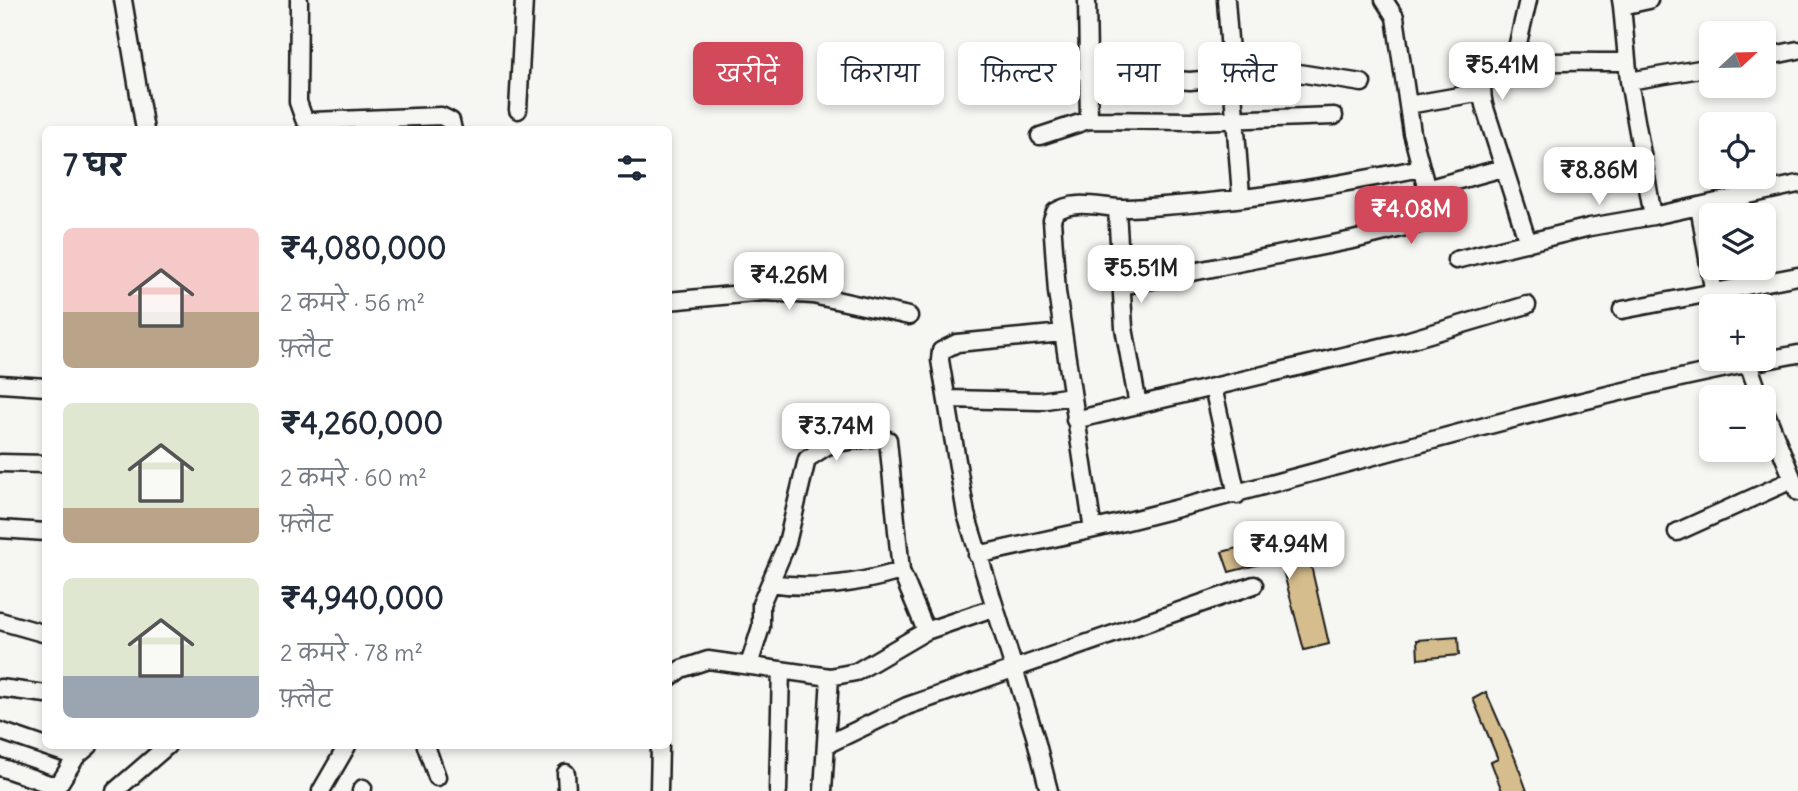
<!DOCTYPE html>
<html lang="hi">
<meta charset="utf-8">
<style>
body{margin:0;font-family:Delius,"Playpen Sans Deva",sans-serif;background:#f6f6f7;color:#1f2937;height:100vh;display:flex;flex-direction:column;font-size:26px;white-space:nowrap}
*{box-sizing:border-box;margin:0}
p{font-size:23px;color:#747a83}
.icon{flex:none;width:38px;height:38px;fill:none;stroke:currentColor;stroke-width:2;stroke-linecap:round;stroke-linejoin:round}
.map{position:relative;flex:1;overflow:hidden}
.details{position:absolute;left:42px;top:126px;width:630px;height:623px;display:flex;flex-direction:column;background:#fff;border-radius:10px;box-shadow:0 4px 10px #0003}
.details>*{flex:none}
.guide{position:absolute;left:693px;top:42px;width:665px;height:63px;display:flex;gap:14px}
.needle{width:46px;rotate:68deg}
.buttons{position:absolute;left:1699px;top:21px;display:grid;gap:14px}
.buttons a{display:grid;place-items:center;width:77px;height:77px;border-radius:10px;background:#fff;box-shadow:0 4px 10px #0003;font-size:35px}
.price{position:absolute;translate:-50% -60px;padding:0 16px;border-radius:14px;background:#fff;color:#222;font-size:23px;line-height:46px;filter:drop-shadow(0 2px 4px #0008)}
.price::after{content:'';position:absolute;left:50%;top:42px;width:21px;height:16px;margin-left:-10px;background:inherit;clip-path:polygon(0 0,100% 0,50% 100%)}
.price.selected{background:#d1495b;color:#fff}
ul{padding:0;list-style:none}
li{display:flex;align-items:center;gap:21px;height:175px;padding:0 21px}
li span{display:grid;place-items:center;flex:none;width:196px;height:140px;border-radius:10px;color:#555}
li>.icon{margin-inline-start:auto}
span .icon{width:84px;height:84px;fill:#fffc;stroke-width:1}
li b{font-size:30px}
h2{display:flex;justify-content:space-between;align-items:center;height:84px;padding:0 21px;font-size:30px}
.pill{padding:0 24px;border-radius:10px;background:#fff;box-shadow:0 4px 10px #0003;font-size:24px;line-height:63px}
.pill.selected{background:#d1495b;color:#fff}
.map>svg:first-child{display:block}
.building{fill:#d6bd8d;stroke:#1c1c1c;stroke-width:2}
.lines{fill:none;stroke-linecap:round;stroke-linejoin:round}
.street-casing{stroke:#1c1c1c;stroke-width:21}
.street{stroke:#f6f6f2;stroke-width:16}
</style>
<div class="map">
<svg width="1798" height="791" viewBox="0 0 1798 791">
<rect width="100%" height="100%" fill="#f6f6f2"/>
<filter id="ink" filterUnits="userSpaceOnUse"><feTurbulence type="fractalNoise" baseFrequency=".0143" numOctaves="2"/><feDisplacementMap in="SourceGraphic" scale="14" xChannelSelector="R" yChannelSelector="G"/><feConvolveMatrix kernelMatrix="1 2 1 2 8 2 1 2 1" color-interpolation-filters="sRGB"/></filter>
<g filter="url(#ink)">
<!-- building -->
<path class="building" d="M1303 531 1329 644 1304 650 1280 559 1229 572 1222 552Z
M1458 637 1459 655 1418 659 1417 640Z
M1486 692 1515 758 1527 791H1502L1491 762 1498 759 1473 699Z"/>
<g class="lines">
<!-- street casing -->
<g class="street-casing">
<path id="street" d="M123 0 145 130
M299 0 298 102 304 119 312 121 441 116 451 121 453 130
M1087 0 1089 120
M1226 0 1241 196
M1621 0 1622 6 1649 0
M1622 6 1629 81 1712 67
M1764 57 1798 50
M1513 65 1528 0
M1086 74 1190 81 1292 72 1362 83
M1408 105 1482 92
M518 110 524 0
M1040 136 1089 120 1192 121 1334 116
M1421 168C1329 187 1222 204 1128 208 1104 209 1076 198 1055 212L1052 220 1057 292 1092 524 1099 528C1332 472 1562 397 1798 354
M1426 189 1503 168
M1699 206 1798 184
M1117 209 1124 328 1138 405
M1653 216 1699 206 1716 306
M1528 243 1484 105C1482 95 1480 82 1487 74 1502 57 1601 63 1626 62
M1456 260 1590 227 1653 216 1629 81
M1122 286 1353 240 1430 221 1433 213 1412 133 1395 17 1384 0
M668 301 764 292 813 295 909 316
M1622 310 1798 276
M1748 363 1760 397
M0 384 46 387
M1213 387 1237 495
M948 399 1040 401 1071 396
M1764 408 1798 492
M1075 420 1406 341 1527 305
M0 463 46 464
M0 529 46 532
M1677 532 1792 480
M977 555 1099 528
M770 583C815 590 857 584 901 571
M0 621 46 634
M749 665 761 627V604L787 543 807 459 827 446 842 442 877 437 888 440 901 571 926 631
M668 679 681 669 708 660 830 677 856 672 926 631 993 608
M0 688 46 694
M0 731 76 757
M826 745 907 706 1254 585
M426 746 437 777
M0 767 49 784H59L76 757 89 746
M566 773 567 791
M115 791 167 746
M321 791 347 746
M361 791 363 788
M659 791 660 746
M778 791 781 670
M823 791 830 677
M1049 791 1035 736 966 514 940 360 941 351 957 343 1063 333"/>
</g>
<!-- street -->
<use href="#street" class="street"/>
</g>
</g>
</svg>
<div class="buttons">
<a><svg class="needle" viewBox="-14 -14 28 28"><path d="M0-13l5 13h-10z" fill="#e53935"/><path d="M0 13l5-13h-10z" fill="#747a83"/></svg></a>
<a><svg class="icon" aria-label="locate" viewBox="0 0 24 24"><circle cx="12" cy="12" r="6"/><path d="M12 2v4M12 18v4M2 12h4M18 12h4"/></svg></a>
<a><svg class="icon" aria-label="layers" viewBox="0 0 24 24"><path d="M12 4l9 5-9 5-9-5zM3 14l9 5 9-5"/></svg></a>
<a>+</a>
<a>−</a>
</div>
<b class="price" style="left:1502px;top:102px">₹5.41M</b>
<b class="price" style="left:1599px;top:207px">₹8.86M</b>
<b class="price selected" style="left:1411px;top:246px">₹4.08M</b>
<b class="price" style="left:1141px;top:305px">₹5.51M</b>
<b class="price" style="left:789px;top:312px">₹4.26M</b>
<b class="price" style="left:836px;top:463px">₹3.74M</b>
<b class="price" style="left:1289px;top:581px">₹4.94M</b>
<div class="guide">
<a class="pill selected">खरीदें</a>
<a class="pill">किराया</a>
<a class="pill">फ़िल्टर</a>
<a class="pill">नया</a>
<a class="pill">फ़्लैट</a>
</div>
<section class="details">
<h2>7 घर<svg class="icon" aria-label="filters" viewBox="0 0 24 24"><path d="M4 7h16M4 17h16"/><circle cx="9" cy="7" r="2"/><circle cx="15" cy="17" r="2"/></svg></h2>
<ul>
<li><span style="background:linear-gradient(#f6c9c9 60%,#b9a48a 0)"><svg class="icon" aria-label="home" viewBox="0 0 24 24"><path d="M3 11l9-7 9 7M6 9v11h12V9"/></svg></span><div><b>₹4,080,000</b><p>2 कमरे · 56 m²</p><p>फ़्लैट</p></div></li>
<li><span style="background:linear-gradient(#dfe7d0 75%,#b9a48a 0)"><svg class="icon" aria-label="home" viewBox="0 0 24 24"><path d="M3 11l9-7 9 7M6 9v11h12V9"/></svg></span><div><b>₹4,260,000</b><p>2 कमरे · 60 m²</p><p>फ़्लैट</p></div></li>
<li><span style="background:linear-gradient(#dfe7d0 70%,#9aa5b1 0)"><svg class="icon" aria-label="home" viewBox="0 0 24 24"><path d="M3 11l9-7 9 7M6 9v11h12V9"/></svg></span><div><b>₹4,940,000</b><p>2 कमरे · 78 m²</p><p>फ़्लैट</p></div></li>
</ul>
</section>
</div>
